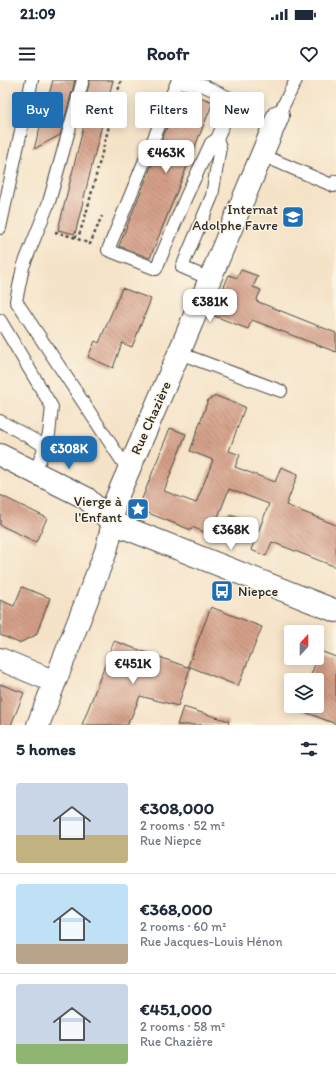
<!DOCTYPE html>
<meta charset="utf-8">
<style>
body{margin:0;font-family:Itim,sans-serif;background:#f6f6f7;color:#1f2937;height:100vh;display:flex;flex-direction:column;font-size:15px;white-space:nowrap}
*{box-sizing:border-box;margin:0}
p{font-size:13px;color:#747a83}
.icon{flex:none;width:22px;height:22px;fill:none;stroke:currentColor;stroke-width:2;stroke-linecap:round;stroke-linejoin:round}
.map{position:relative;height:645px;overflow:hidden}
.side{display:flex;flex-direction:column;background:#fff;flex:1}
.side>*{flex:none}
.banner{position:absolute;left:12px;top:12px;width:312px;height:36px;display:flex;gap:8px}
.needle{width:26px;rotate:21deg}
.tools{position:absolute;left:284px;top:545px;display:grid;gap:8px}
.tools a{display:grid;place-items:center;width:40px;height:40px;border-radius:4px;background:#fff;box-shadow:0 2px 10px #0003;font-size:20px}
.price{position:absolute;translate:-50% -34px;padding:0 9px;border-radius:8px;background:#fff;color:#222;font-size:13px;line-height:26px;filter:drop-shadow(0 1px 2px #0008)}
.price::after{content:'';position:absolute;left:50%;top:24px;width:12px;height:9px;margin-left:-6px;background:inherit;clip-path:polygon(0 0,100% 0,50% 100%)}
.price.selected{background:#1f6fb2;color:#fff}
ul{padding:0;list-style:none}
li{display:flex;align-items:center;gap:12px;height:100px;padding:0 16px}
li+li{border-top:1px solid #e0e1e3}
li span{display:grid;place-items:center;flex:none;width:112px;height:80px;border-radius:4px;color:#555}
li>.icon{margin-inline-start:auto}
span .icon{width:48px;height:48px;fill:#fffc;stroke-width:1}
li b{font-size:17px}
h2{display:flex;justify-content:space-between;align-items:center;height:48px;padding:0 16px;font-size:17px}
.pill{padding:0 14px;border-radius:4px;background:#fff;box-shadow:0 2px 10px #0003;font-size:14px;line-height:36px}
.pill.selected{background:#1f6fb2;color:#fff}
.status{display:flex;justify-content:space-between;align-items:center;height:28px;padding:0 20px;background:#fff;direction:ltr}
.status svg{height:11px;fill:currentColor}
header{display:flex;justify-content:space-between;align-items:center;height:52px;padding:0 16px;background:#fff;font-size:18px;font-weight:700}
.map>svg:first-child{display:block}
.building{fill:url(#building-back-hatch)}
.lines{fill:none;stroke-linecap:round;stroke-linejoin:round}
.lane-casing{stroke:#494743;stroke-width:14}
.street-casing{stroke:#494743;stroke-width:24}
.path{stroke:#494743;stroke-width:2.5;stroke-dasharray:3 3;stroke-linecap:butt}
.lane{stroke:#fff;stroke-width:12}
.street{stroke:#fff;stroke-width:22}
.tree{fill:#97977e}
.labels{text-anchor:middle;dominant-baseline:central;stroke-width:3;stroke-linejoin:round;paint-order:stroke}
.poi-label{font-size:14px;fill:#2b2b2b;stroke:#fcf5e5;text-anchor:end}
.street-label{font-size:14px;fill:#2b2b2b;stroke:#fcf5e5}
</style>
<div class="status"><b>21:09</b><svg viewBox="0 0 49 12"><path d="M0 12V9h3v3zM5 12V6h3v6zM10 12V3h3v9zM15 12V0h3v12zM26 1h20v11H26zM47 4h2v5h-2z"/></svg></div>
<header><svg class="icon" aria-label="menu" viewBox="0 0 24 24"><path d="M4 6h16M4 12h16M4 18h16"/></svg>Roofr<svg class="icon" aria-label="heart" viewBox="0 0 24 24"><path d="M12 20l-8-8c-3-5 5-10 8-4 3-6 11-1 8 4z"/></svg></header>
<div class="map">
<svg width="336" height="645" viewBox="0 0 336 645">
<defs>
<pattern id="building-back-hatch" width="6" height="6" patternUnits="userSpaceOnUse"><rect width="6" height="6" fill="#d49f88"/><path d="M-1 5l2 2M0 0l6 6M5-1l2 2" fill="none" stroke="#ac826f"/></pattern>
</defs>
<rect width="100%" height="100%" fill="#fcf5e5"/>
<filter id="ink" filterUnits="userSpaceOnUse"><feTurbulence type="fractalNoise" baseFrequency=".025" numOctaves="2"/><feDisplacementMap in="SourceGraphic" scale="8" xChannelSelector="R" yChannelSelector="G"/><feConvolveMatrix kernelMatrix="1 2 1 2 8 2 1 2 1" color-interpolation-filters="sRGB"/></filter>
<filter id="wash" filterUnits="userSpaceOnUse"><feTurbulence type="fractalNoise" baseFrequency=".012" numOctaves="4" result="noise"/><feDisplacementMap in="SourceGraphic" scale="16" xChannelSelector="R" yChannelSelector="G"/><feGaussianBlur stdDeviation="0.9" result="paint"/><feColorMatrix in="noise" values="0 0 0 0 0 0 0 0 0 0 0 0 0 0 0 0 0 1.4 0 .05"/><feComposite in="paint" operator="in"/></filter>
<g filter="url(#wash)">
<rect width="100%" height="100%" fill="#f5e3c8"/>
<g id="blocks">
<!-- building -->
<path class="building" d="M53 0H75L60 55 34 69Z
M90 0H113L75 154 58 150 85 41 78 45Z
M182 10 213 22 150 178 119 166Z
M241 190 258 196 253 207 261 210 256 221 336 253V272L252 240 248 249 212 235 229 195 237 198Z
M122 208 151 219 132 267 122 263 113 288 88 277 95 261 99 263Z
M216 316 245 327 229 371 240 375 235 387 275 402 281 387 298 394 286 425 336 445V487L272 462 266 476 251 470 269 424 229 409 211 455 192 447 191 450 138 429 170 348 186 354 164 411 196 423 213 380 190 371 208 320Z
M0 415 47 438 36 462 0 445Z
M22 507 50 518 36 555 19 563 0 555V520L14 526Z
M211 527 262 547 238 606 188 586Z
M114 561 190 588 178 626 140 616 131 638 129 639 128 645H82Z
M320 571 336 577V644L297 629 298 626H317V600H309Z
M0 604 24 613 11 645H0Z
M183 627 229 641 228 645H177Z"/>
</g>
</g>
<g filter="url(#ink)">
<use href="#blocks" fill-opacity="0" stroke="#494743" stroke-width="1"/>
<g class="lines">
<!-- lane casing -->
<g class="lane-casing">
<path id="lane" d="M83 0 49 122 23 187 16 221 128 390
M278 36 296 0
M262 75 334 106 336 101
M0 148 32 0
M210 199 182 187 212 116 220 67 217 59 211 63 186 117 156 189 108 170 177 2 204 6 234 20 217 59
M0 240 52 327 49 354 40 380 34 391
M179 273 281 311
M0 341 45 366"/>
</g>
<!-- street casing -->
<g class="street-casing">
<path id="street" d="M0 375 86 418 113 443 336 531
M0 579 55 602
M38 645 106 471 113 443 114 424 179 273 278 36"/>
</g>
<!-- path -->
<path class="path" d="M55 152 73 157 90 164 102 136
M74 157 79 155 86 134 121 0"/>
<!-- lane -->
<use href="#lane" class="lane"/>
<!-- street -->
<use href="#street" class="street"/>
</g>
<!-- trees -->
<circle class="tree" cx="233" cy="440" r="6"/>
</g>
<!-- icons -->
<defs>
<g id="school-square" transform="scale(1.15)"><rect x="-9" y="-9" width="18" height="18" rx="4" fill="#1f6fb2" stroke="#fcf5e5"/><path d="M0-5L7-2L0 1L-7-2ZM-4 1L0 2.5L4 1V4Q0 6-4 4Z" fill="#fff"/></g>
<g id="sight-square" transform="scale(1.15)"><rect x="-9" y="-9" width="18" height="18" rx="4" fill="#1f6fb2" stroke="#fcf5e5"/><path d="M0-6L1.8-2.2L6-1.7L2.9 1.2L3.7 5.4L0 3.3L-3.7 5.4L-2.9 1.2L-6-1.7L-1.8-2.2Z" fill="#fff"/></g>
<g id="bus-square" transform="scale(1.15)"><rect x="-9" y="-9" width="18" height="18" rx="4" fill="#1f6fb2" stroke="#fcf5e5"/><path d="M-5-6H5V4H4V6H2V4H-2V6H-4V4H-5ZM-3.5-4V0h7V-4ZM-3.5 1.2v1.5H-2V1.2ZM2 1.2v1.5H3.5V1.2Z" fill="#fff"/></g>
</defs>
<g fill-rule="evenodd">
<use href="#school-square" x="293" y="137"/>
<use href="#sight-square" x="138" y="429"/>
<use href="#bus-square" x="222" y="511"/>
</g>
<g class="labels">
<!-- poi labels -->
<g class="poi-label">
<text x="278" y="129">Internat<tspan x="278" dy="16">Adolphe Favre</tspan></text>
<text x="122" y="421">Vierge à<tspan x="122" dy="16">l'Enfant</tspan></text>
<text x="238" y="511" text-anchor="start">Niepce</text>
</g>
<!-- street labels -->
<g class="street-label">
<text transform="translate(151 338) rotate(-66)">Rue Chazière</text>
</g>
</g>
</svg>
<div class="tools">
<a><svg class="needle" viewBox="-14 -14 28 28"><path d="M0-13l5 13h-10z" fill="#e53935"/><path d="M0 13l5-13h-10z" fill="#747a83"/></svg></a>
<a><svg class="icon" aria-label="layers" viewBox="0 0 24 24"><path d="M12 4l9 5-9 5-9-5zM3 14l9 5 9-5"/></svg></a>
</div>
<b class="price" style="left:166px;top:94px">€463K</b>
<b class="price" style="left:210px;top:243px">€381K</b>
<b class="price selected" style="left:69px;top:390px">€308K</b>
<b class="price" style="left:231px;top:471px">€368K</b>
<b class="price" style="left:133px;top:605px">€451K</b>
<div class="banner">
<a class="pill selected">Buy</a>
<a class="pill">Rent</a>
<a class="pill">Filters</a>
<a class="pill">New</a>
</div>
</div>
<section class="side">
<h2>5 homes<svg class="icon" aria-label="filters" viewBox="0 0 24 24"><path d="M4 7h16M4 17h16"/><circle cx="9" cy="7" r="2"/><circle cx="15" cy="17" r="2"/></svg></h2>
<ul>
<li><span style="background:linear-gradient(#c9d6e8 65%,#c2b280 0)"><svg class="icon" aria-label="home" viewBox="0 0 24 24"><path d="M3 11l9-7 9 7M6 9v11h12V9"/></svg></span><div><b>€308,000</b><p>2 rooms · 52 m²</p><p>Rue Niepce</p></div></li>
<li><span style="background:linear-gradient(#bfe0f5 75%,#b9a48a 0)"><svg class="icon" aria-label="home" viewBox="0 0 24 24"><path d="M3 11l9-7 9 7M6 9v11h12V9"/></svg></span><div><b>€368,000</b><p>2 rooms · 60 m²</p><p>Rue Jacques-Louis Hénon</p></div></li>
<li><span style="background:linear-gradient(#c9d6e8 75%,#8fb573 0)"><svg class="icon" aria-label="home" viewBox="0 0 24 24"><path d="M3 11l9-7 9 7M6 9v11h12V9"/></svg></span><div><b>€451,000</b><p>2 rooms · 58 m²</p><p>Rue Chazière</p></div></li>
</ul>
</section>
